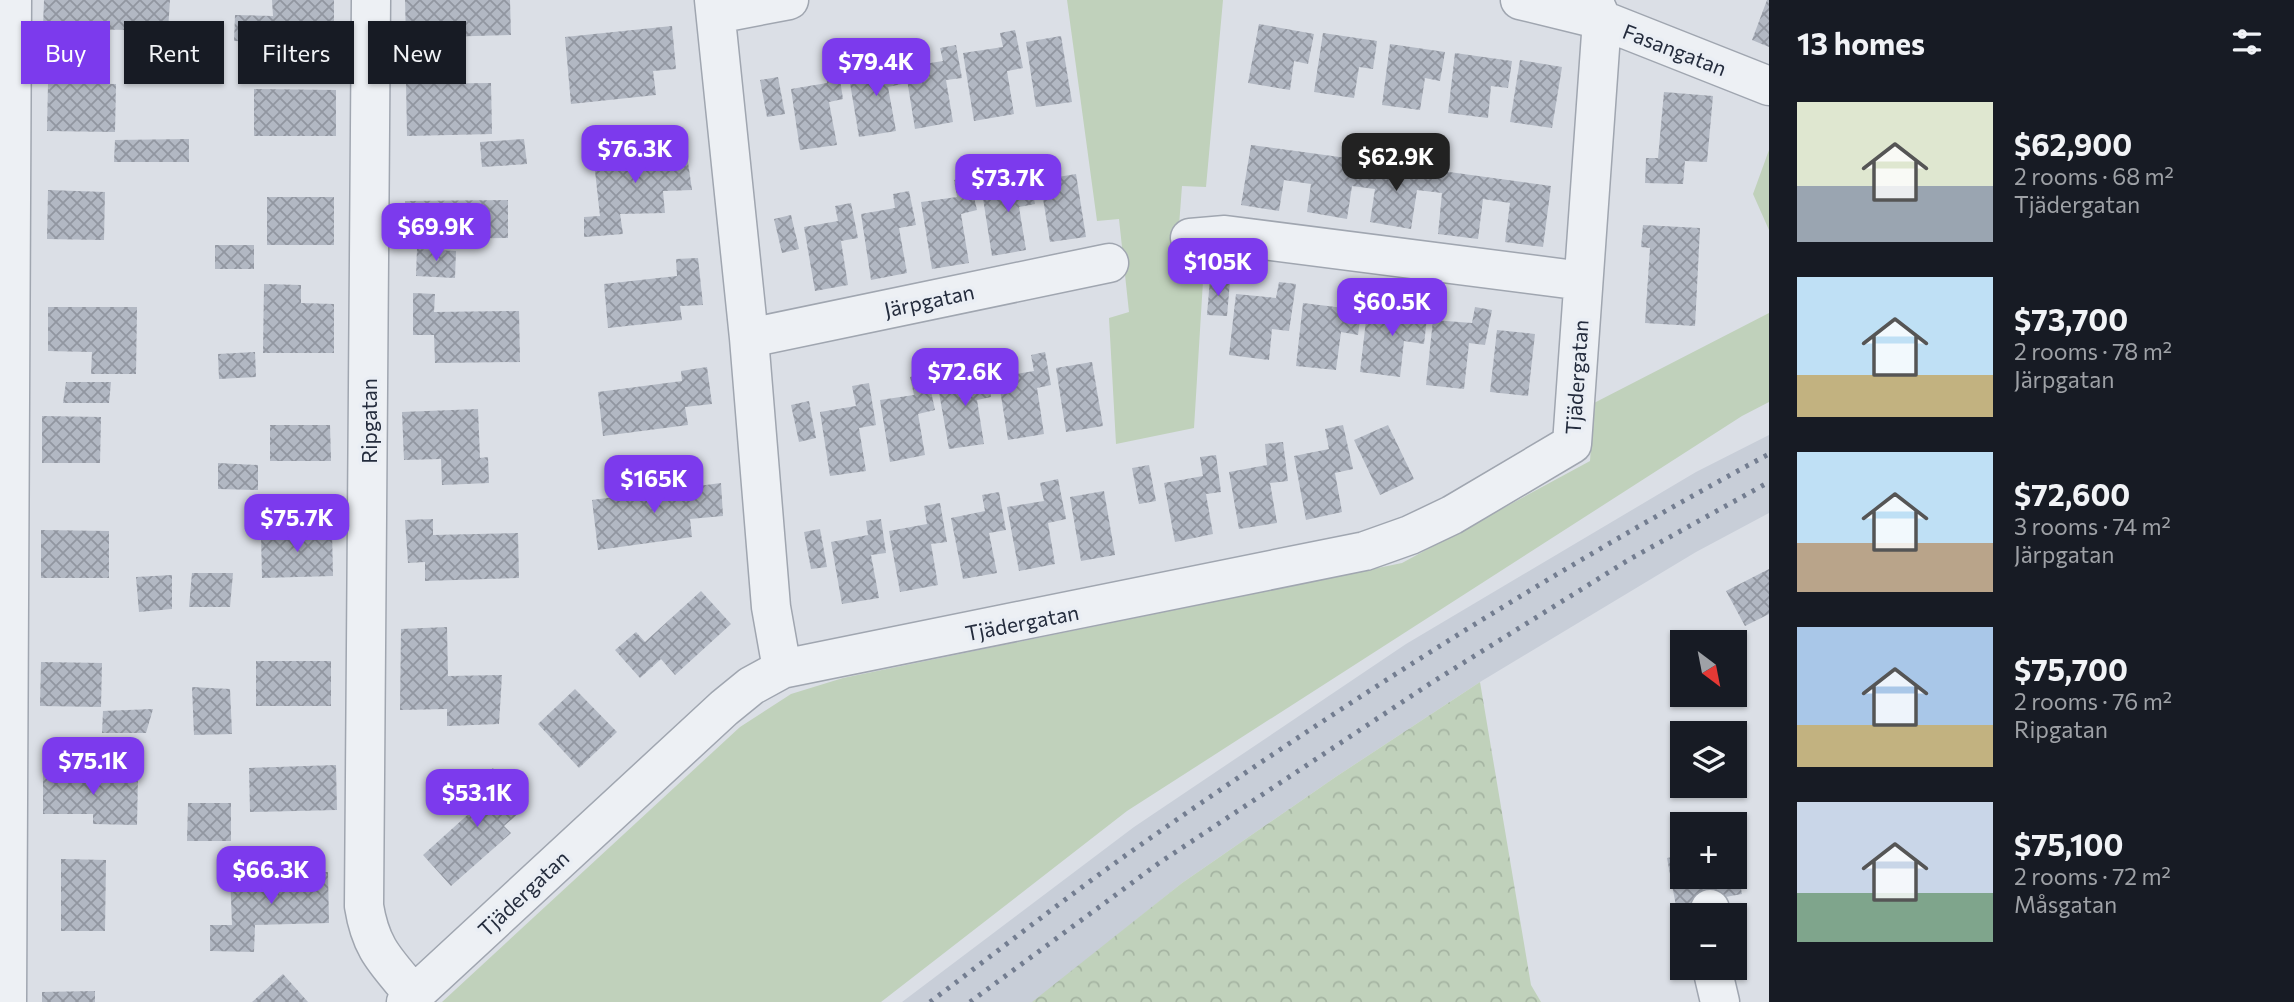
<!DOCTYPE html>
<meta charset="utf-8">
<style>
body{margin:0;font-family:Commissioner,sans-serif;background:#20242c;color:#f1f3f6;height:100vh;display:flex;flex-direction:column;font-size:26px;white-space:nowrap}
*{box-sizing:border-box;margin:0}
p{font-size:23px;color:#9ea1a6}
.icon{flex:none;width:38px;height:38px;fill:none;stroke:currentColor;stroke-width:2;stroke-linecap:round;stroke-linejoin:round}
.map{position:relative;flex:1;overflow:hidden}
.drawer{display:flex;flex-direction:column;background:#171b24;width:525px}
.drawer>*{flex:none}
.hud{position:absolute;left:21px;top:21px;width:665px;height:63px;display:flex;gap:14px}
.needle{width:46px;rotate:148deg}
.tools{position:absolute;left:1670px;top:630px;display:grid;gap:14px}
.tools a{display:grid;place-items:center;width:77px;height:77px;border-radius:0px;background:#171b24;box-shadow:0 2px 5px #0004;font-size:35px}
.price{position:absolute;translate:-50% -60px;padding:0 16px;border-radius:14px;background:#7c3aed;color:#fff;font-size:23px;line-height:46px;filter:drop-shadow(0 2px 4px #0008)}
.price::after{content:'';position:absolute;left:50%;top:42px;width:21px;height:16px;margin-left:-10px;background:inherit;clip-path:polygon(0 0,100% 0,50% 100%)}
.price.selected{background:#222;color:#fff}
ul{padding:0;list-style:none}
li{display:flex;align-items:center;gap:21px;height:175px;padding:0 28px}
li span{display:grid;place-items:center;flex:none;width:196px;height:140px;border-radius:0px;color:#555}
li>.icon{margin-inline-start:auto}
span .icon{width:84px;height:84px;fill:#fffc;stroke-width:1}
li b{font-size:30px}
h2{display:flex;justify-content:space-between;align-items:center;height:84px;padding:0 28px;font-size:30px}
.chip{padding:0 24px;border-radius:0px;background:#171b24;box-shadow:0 2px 5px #0004;font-size:24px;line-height:63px}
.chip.selected{background:#7c3aed;color:#fff}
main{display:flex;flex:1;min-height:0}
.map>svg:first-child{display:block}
.built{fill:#c8ced8}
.green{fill:#c0d1bb}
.forest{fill:url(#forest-crowns)}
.building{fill:url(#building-cross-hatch)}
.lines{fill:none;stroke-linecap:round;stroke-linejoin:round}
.minor-casing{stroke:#a0a6b0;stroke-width:41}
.minor{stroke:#edf0f4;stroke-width:38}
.rail{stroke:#737d90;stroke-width:5;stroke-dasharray:3.5 7;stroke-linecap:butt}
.labels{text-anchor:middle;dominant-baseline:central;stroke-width:7;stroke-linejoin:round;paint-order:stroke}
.street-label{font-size:21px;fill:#242c3d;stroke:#eaeef4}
</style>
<main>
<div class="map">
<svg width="1769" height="1002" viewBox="0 0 1769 1002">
<defs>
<pattern id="forest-crowns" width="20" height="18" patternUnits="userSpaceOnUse" patternTransform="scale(1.75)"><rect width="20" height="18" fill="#c0d1bb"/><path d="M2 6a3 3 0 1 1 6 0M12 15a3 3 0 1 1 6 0" fill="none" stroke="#a5b4a2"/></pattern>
<pattern id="building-cross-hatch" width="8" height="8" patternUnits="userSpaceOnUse" patternTransform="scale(1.75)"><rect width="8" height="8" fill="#b2b8c3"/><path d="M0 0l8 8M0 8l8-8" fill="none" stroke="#9196a0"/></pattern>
</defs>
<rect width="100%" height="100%" fill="#dbdfe6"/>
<!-- built -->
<path class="built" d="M1769 435V513L1696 552 1480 682 1337 776 1182 883 1034 1002H902L1134 827 1406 644 1696 472Z"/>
<!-- green -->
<path class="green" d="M1067 0H1223L1206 187 1182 186 1175 279 1203 281 1194 428 1116 444 1109 318 1129 312 1119 219 1097 221Z
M1769 150V230L1753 194Z
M1769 313V402L1742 416 1127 811 881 1002H442L740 727 791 694 843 678 1402 563 1590 461 1594 403Z"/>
<!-- forest -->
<path class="forest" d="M1480 682 1531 985 1541 1002H1032L1182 883 1337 776Z"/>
<!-- building -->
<path class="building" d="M44 0H170L168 31 43 28Z
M272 0H334V30H272V42L234 41 235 15 273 16Z
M405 0H510L511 35 406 38Z
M1767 0H1769V47L1752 40Z
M1259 24 1314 34 1308 64 1294 61 1290 90 1248 83Z
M672 26 676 69 653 71 656 95 571 104 565 37Z
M1015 30 1023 68 1007 71 1014 114 974 121 963 53 1003 47 1000 33Z
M1323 33 1377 41 1373 69 1359 67 1354 98 1314 92Z
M1061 36 1072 102 1036 107 1026 42Z
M1390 44 1445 52 1440 81 1425 78 1420 110 1382 105Z
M956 45 962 78 946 80 953 122 915 129 905 67 943 61 940 48Z
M896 53 902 84 888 87 896 131 859 137 849 77 885 70 883 56Z
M1455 53 1512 61 1508 88 1491 86 1488 118 1448 113Z
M1520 60 1562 67 1552 128 1510 122Z
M838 67 843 99 829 102 837 145 800 150 791 89 827 83 825 69Z
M778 77 785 114 767 117 760 80Z
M48 83 116 84 115 132 47 131Z
M491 83 492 134 407 136 406 84Z
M254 89 336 90V136H254Z
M1664 92 1713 96 1707 162 1685 161 1683 184 1645 183 1646 158H1658Z
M189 139V162H114L115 140Z
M524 139 527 164 482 167 480 142Z
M1251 145 1551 186 1543 247 1505 242 1510 203 1483 199 1478 239 1438 234 1442 193 1417 190 1411 229 1370 222 1375 189 1352 186 1347 219 1307 212 1311 184 1284 180 1279 211 1241 205Z
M686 148 692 190 663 191 665 213 620 214 623 234 584 237V217L600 216 593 153Z
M1028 166 1035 204 1019 207 1026 250 992 256 982 192 1016 186 1013 169Z
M1076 174 1086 237 1050 242 1040 180Z
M969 177 977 210 961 214 969 263 932 269 921 202 957 197 954 180Z
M48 190 105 192 104 240 47 239Z
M909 191 916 225 899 228 907 273 871 280 861 214 895 208 893 194Z
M267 197H334V245H267Z
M508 200V238L405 239V201Z
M851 203 858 238 841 241 848 285 815 291 804 227 838 221 835 206Z
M791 215 799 249 782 253 774 219Z
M1643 225 1700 228 1695 326 1645 323 1650 248 1641 247Z
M215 245H254V269H215Z
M417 249 456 251 455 278 416 276Z
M698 258 703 305 680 306 682 320 608 328 604 284 677 276 676 259Z
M1210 279 1230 281 1227 316 1207 315Z
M1279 282 1296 284 1289 331 1272 329 1269 360 1229 355 1236 294 1276 298Z
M264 284 301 285V303L334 304V353H263Z
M1346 292 1363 295 1358 335 1341 332 1336 370 1296 366 1303 303 1344 308Z
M413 293 435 294 434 312 519 311 520 362 435 363 434 335H413Z
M1409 299 1429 301 1424 344 1404 341 1400 377 1360 372 1367 312 1407 316Z
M48 307H137L136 374H91L92 352 48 351Z
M1475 307 1492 310 1485 345 1469 343 1464 389 1426 385 1433 320 1472 323Z
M1497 330 1535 334 1528 396 1490 392Z
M255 352 256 377 219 379 218 354Z
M1045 352 1051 385 1037 388 1044 434 1008 440 998 377 1034 371 1031 355Z
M985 361 991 397 977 400 984 444 949 449 938 387 973 381 970 364Z
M1092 362 1103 426 1066 432 1056 368Z
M707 367 712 404 685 407 688 425 603 436 598 392 682 381 681 371Z
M927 373 935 410 918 414 925 455 890 462 880 400 914 395 910 377Z
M66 382H111L109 403H63Z
M869 383 876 425 859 428 866 471 830 476 820 412 856 406 852 386Z
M809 401 816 438 799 442 791 405Z
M478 409 480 458 488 457 489 483 442 485 441 459 404 460 402 412Z
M42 416 101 417 100 463H42Z
M270 425H330L331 461H270Z
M1343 425 1353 469 1335 473 1342 512 1306 520 1294 456 1329 449 1325 429Z
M1388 425 1414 479 1380 495 1354 440Z
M1283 442 1288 481 1270 483 1277 523 1239 529 1229 472 1267 465 1265 444Z
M1216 455 1221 492 1206 494 1213 534 1175 542 1164 483 1203 476 1200 457Z
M218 463 258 465V490L218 489Z
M1149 465 1156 501 1139 504 1132 468Z
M1058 479 1066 519 1048 523 1055 564 1019 571 1007 507 1044 501 1040 483Z
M721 483 723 516 690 519 692 537 598 550 592 500Z
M1104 491 1115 555 1081 561 1070 497Z
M999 492 1006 530 989 533 997 573 963 579 951 518 985 511 982 495Z
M940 503 947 542 931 544 938 585 900 592 889 531 927 524 924 506Z
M433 519V535L518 533 519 578 425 581V562L408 563 405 520Z
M881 519 886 553 871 555 879 598 842 604 831 542 868 535 866 521Z
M820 529 827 567 811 569 804 532Z
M41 530 109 531V578H41Z
M332 531 333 576 262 578 261 533Z
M1769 569V614L1745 626 1726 591Z
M192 573H233L230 607H189Z
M172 575V609L139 612 136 577Z
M701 591 731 624 675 675 661 659 640 678 615 650 636 632 645 642Z
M447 627 448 676 502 675 499 724 447 726V709L400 710 401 629Z
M256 661H331V706H256Z
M41 662 102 663 101 707 40 706Z
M192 687 230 689 232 734 194 735Z
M575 689 617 732 579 768 538 724Z
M153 709 146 733H102L103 711Z
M336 765 337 810 250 812 249 768Z
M493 768 526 807 504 826 511 833 451 886 423 855 483 801 471 787Z
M43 774 138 775 137 825 93 824V814H43Z
M188 803H231V841H187Z
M1682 855V877H1734L1736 863 1742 894 1676 906 1667 858Z
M61 859 106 860 105 931H61Z
M328 872 329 923 255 925 254 952 210 951V925H232L230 874Z
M283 974 308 1002H252Z
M95 991V1002H42V992Z"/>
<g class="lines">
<!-- minor casing -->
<g class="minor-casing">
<path id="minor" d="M371 0 364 906C371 950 387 962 414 995
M714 0 749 338 771 607 782 669
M1520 0 1602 20 1769 86
M716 14 789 0
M1190 238 1225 235 1583 281
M749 338 1109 263
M1710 909V915
M1712 968 1720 1002
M7 1002 12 0
M406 1002 724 708 751 686 782 669 1365 551 1410 535 1452 515 1572 444 1602 20 1593 0"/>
</g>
<!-- minor -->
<use href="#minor" class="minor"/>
<!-- rail -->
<path class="rail" d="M930 1002C1002 948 1073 892 1146 841 1347 701 1553 570 1769 454
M970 1002 1159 863 1431 683 1630 559 1769 482"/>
</g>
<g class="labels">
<!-- street labels -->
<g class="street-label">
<text transform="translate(1675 49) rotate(21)">Fasangatan</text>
<text transform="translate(929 300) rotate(-12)">Järpgatan</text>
<text transform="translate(1576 377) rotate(-86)">Tjädergatan</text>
<text transform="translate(368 421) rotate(-90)">Ripgatan</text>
<text transform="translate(1022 622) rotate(-11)">Tjädergatan</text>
<text transform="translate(523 893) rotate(-43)">Tjädergatan</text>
</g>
</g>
</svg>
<div class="tools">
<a><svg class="needle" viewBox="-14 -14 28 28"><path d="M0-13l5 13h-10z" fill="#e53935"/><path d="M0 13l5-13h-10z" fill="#9ea1a6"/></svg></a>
<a><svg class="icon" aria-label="layers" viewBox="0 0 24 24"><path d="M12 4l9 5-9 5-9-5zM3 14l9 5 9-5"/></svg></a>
<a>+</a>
<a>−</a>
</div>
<b class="price" style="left:876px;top:98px">$79.4K</b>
<b class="price" style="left:635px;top:185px">$76.3K</b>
<b class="price selected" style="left:1396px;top:193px">$62.9K</b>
<b class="price" style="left:1008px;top:214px">$73.7K</b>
<b class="price" style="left:436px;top:263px">$69.9K</b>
<b class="price" style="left:1218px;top:298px">$105K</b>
<b class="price" style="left:1392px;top:338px">$60.5K</b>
<b class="price" style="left:965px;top:408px">$72.6K</b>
<b class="price" style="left:654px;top:515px">$165K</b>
<b class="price" style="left:297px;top:554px">$75.7K</b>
<b class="price" style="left:93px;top:797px">$75.1K</b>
<b class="price" style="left:477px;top:829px">$53.1K</b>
<b class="price" style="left:271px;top:906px">$66.3K</b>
<div class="hud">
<a class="chip selected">Buy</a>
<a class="chip">Rent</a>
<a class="chip">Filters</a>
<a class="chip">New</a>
</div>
</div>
<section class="drawer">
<h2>13 homes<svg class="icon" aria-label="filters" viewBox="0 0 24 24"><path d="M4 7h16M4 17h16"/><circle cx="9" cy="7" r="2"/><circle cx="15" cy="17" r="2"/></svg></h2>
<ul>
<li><span style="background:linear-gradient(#dfe7d0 60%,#9aa5b1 0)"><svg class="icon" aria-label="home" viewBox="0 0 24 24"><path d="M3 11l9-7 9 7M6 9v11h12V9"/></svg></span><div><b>$62,900</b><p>2 rooms · 68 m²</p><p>Tjädergatan</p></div></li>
<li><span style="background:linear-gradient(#bfe0f5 70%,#c2b280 0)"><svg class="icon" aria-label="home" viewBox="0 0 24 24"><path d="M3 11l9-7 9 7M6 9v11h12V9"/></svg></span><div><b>$73,700</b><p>2 rooms · 78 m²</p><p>Järpgatan</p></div></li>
<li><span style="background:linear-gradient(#bfe0f5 65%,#b9a48a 0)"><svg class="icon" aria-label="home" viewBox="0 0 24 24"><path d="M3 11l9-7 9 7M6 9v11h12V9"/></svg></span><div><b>$72,600</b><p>3 rooms · 74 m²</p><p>Järpgatan</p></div></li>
<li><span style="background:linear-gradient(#a9c7e8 70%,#c2b280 0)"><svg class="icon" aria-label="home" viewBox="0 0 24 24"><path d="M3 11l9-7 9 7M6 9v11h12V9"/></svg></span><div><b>$75,700</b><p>2 rooms · 76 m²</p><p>Ripgatan</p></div></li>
<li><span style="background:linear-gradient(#c9d6e8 65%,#7fa58c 0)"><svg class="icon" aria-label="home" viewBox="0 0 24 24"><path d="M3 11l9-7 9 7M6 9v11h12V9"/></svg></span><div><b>$75,100</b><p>2 rooms · 72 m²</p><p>Måsgatan</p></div></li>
</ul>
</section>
</main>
